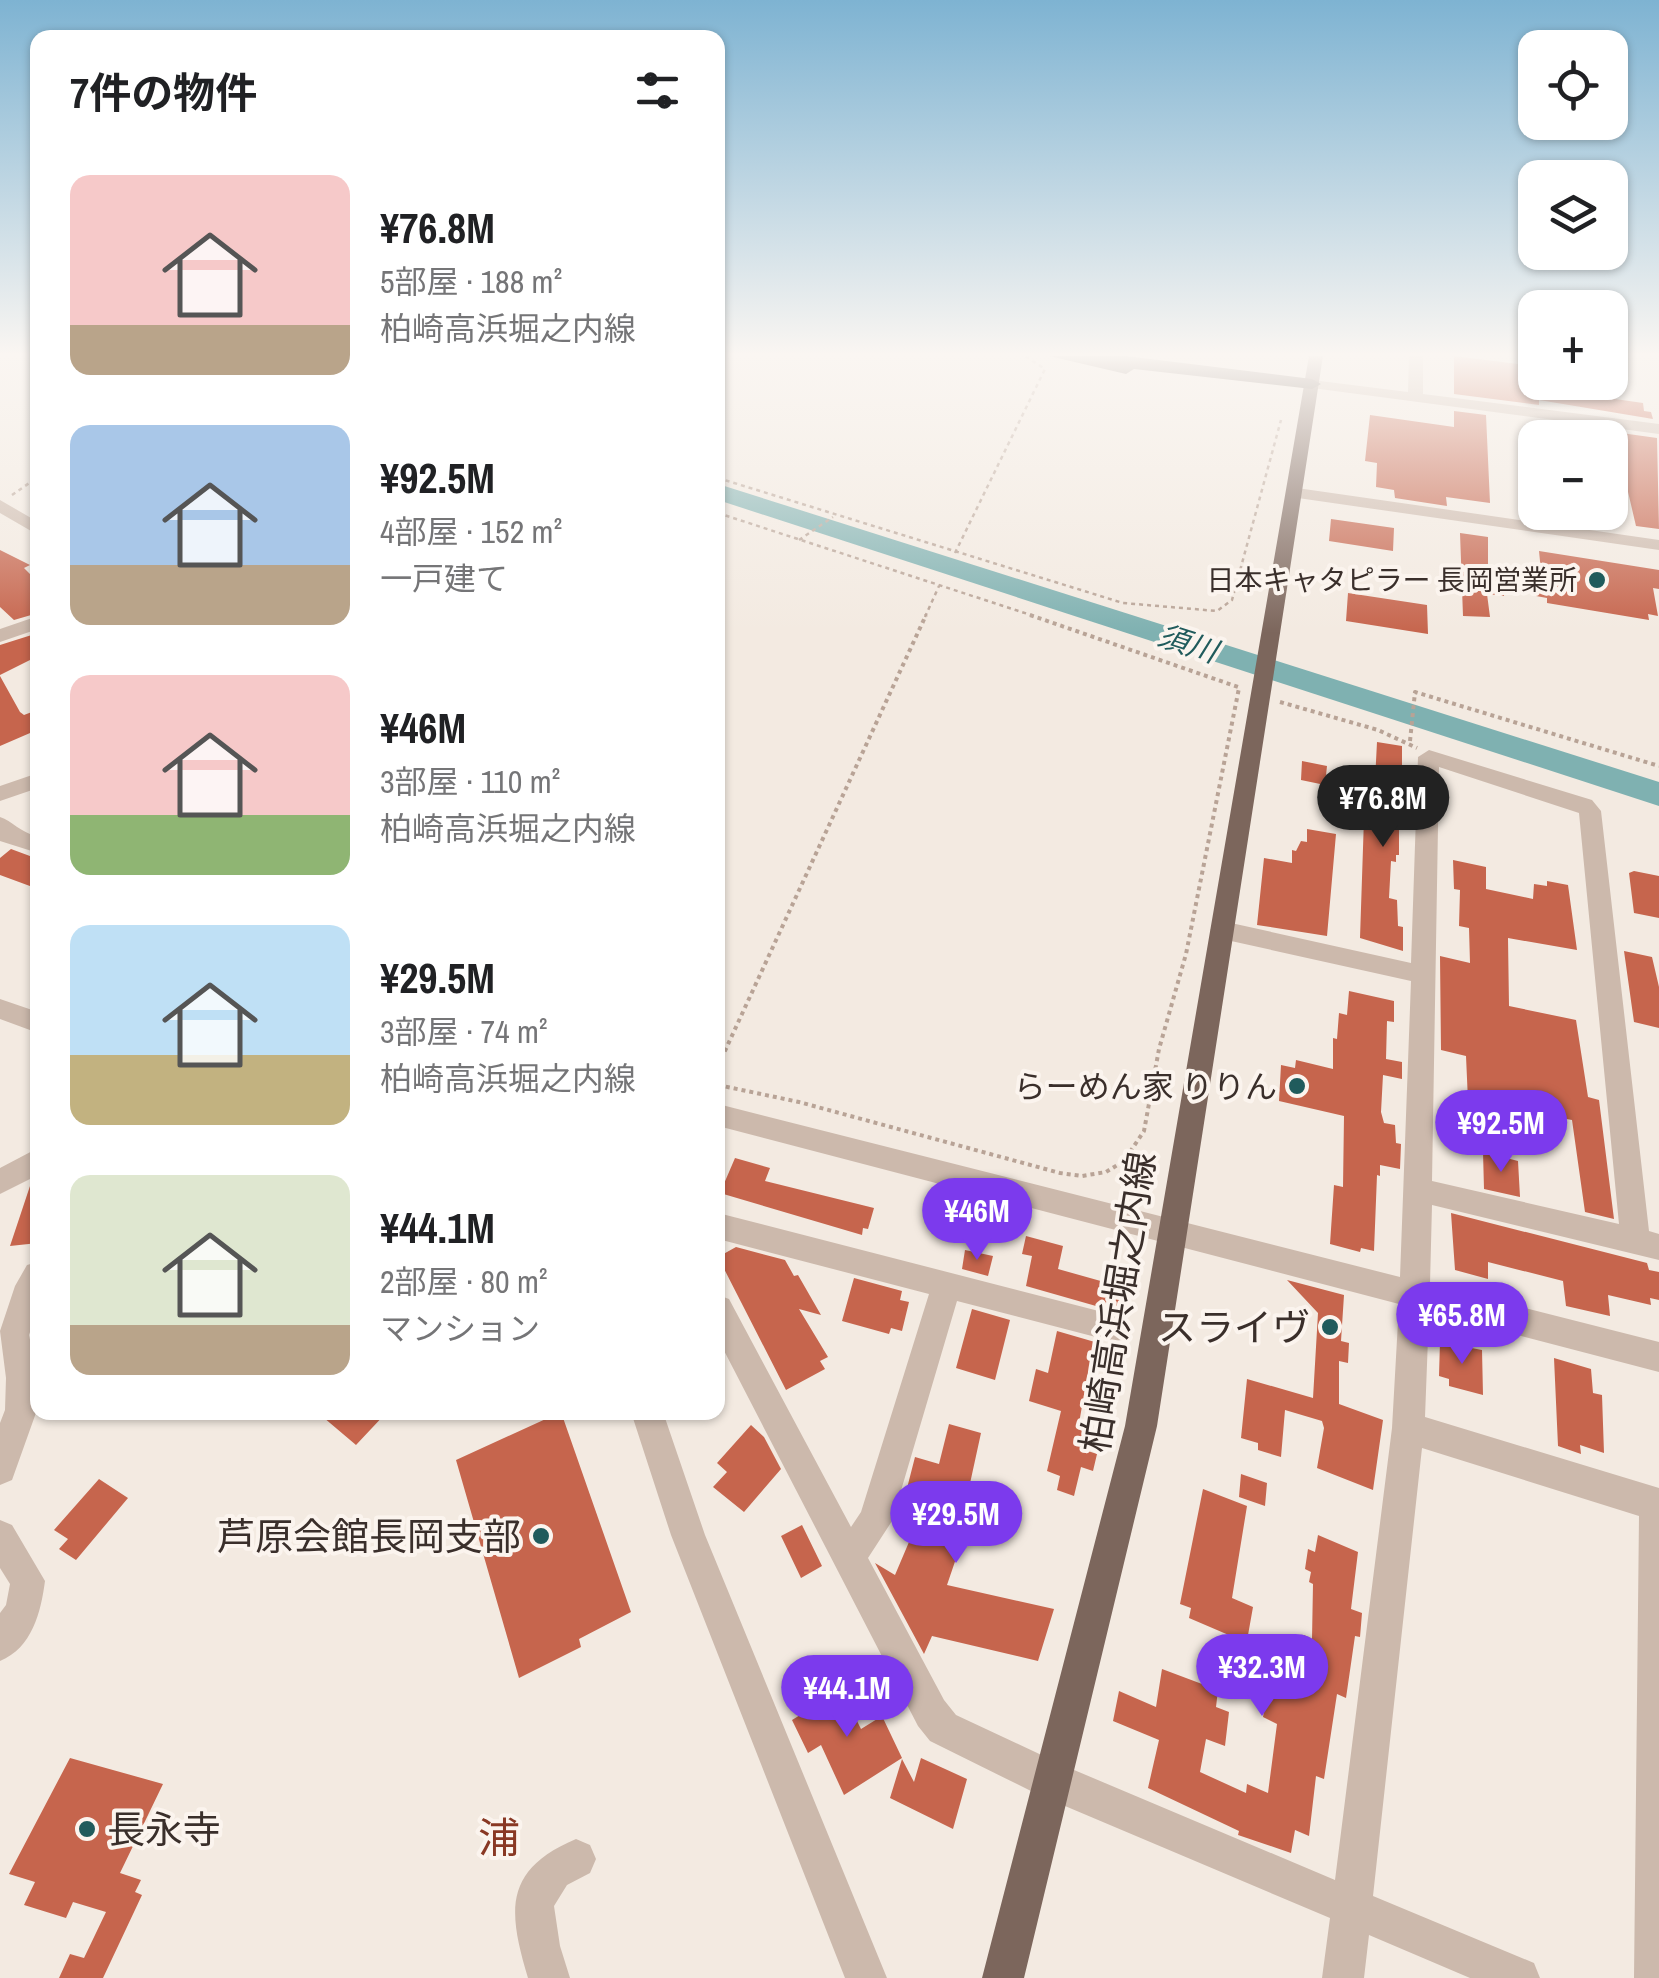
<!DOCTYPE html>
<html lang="ja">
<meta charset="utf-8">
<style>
body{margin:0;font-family:"Archivo Narrow","Noto Sans JP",sans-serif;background:#f2f2f2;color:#202124;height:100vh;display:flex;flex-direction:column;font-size:38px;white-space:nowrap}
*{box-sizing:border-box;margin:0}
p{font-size:32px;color:#757577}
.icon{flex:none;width:55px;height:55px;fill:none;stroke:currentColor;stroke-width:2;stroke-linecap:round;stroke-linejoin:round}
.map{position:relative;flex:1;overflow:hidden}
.side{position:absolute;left:30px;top:30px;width:695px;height:1390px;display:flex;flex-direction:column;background:#fff;border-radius:20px;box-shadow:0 2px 8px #0004}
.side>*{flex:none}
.tools{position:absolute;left:1518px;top:30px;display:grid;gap:20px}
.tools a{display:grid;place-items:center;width:110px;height:110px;border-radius:20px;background:#fff;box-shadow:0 2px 8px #0004;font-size:50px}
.price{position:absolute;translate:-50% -85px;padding:0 22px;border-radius:35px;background:#7c3aed;color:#fff;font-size:32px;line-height:65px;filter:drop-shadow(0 2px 5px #0008)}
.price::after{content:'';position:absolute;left:50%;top:60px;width:30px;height:22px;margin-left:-15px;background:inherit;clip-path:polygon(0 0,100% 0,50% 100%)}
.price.on{background:#222;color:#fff}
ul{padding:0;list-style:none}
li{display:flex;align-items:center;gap:30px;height:250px;padding:0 40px}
li span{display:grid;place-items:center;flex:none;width:280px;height:200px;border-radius:20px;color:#555}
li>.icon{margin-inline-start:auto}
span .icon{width:120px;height:120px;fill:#fffc;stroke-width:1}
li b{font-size:42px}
h2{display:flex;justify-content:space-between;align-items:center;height:120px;padding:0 40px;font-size:42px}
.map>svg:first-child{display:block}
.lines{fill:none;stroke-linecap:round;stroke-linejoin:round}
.river{fill:#7fb1b1;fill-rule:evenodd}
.building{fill:#c6654d}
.path-far1{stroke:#b8a396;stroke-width:2.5;stroke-dasharray:4 4;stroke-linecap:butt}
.path{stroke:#b8a396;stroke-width:4;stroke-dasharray:4 4;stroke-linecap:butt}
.minor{fill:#ccb9ac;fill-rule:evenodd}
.major{fill:#7c665c;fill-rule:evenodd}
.highway{fill:#5b4942;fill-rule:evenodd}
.poi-dot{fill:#205b5c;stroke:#fbf4ee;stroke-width:4}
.labels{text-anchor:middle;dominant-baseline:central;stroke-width:8;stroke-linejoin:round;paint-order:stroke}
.far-poi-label{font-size:28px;fill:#3a2f2b;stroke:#fbf4ee;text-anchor:end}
.far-water-label{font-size:30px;font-style:italic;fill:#205b5c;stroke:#fbf4ee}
.poi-label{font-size:32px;fill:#3a2f2b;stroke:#fbf4ee;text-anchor:end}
.near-street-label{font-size:38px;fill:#3a2f2b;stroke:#fbf4ee}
.near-poi-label{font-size:38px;fill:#3a2f2b;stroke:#fbf4ee;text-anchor:end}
.near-neighbourhood-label{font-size:42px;fill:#893824;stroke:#fbf4ee}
</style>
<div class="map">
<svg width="1659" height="1978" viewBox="0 0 1659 1978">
<rect width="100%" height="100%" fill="#f3eae1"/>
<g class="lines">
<!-- river -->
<path class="river" d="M718 484 1659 782V806L718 500Z"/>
</g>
<!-- building -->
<path class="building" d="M1454 356 1535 366V382H1613L1615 399 1643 403 1644 411 1651 412 1653 419 1539 400V405L1454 394Z
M1454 411 1486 415 1490 503 1446 497 1447 506 1395 498 1394 490 1376 487 1377 463 1365 461 1370 415 1454 427Z
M1614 432 1657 438 1659 529 1636 526Z
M1331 519 1394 528 1393 551 1329 541Z
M1460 533 1488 537V574L1502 576 1504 596 1487 594 1490 617 1463 616Z
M0 550 30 565 24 568 38 582V613L14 620 0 607Z
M1539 551 1659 570V589L1653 588 1658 616 1648 614 1649 620 1547 603V598L1536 596 1534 570 1541 571Z
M1348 593 1427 605 1428 634 1346 621Z
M38 633V656L0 675V645Z
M0 676 20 712 24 715 37 710V730L0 746Z
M1377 742 1402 746V765L1407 766 1404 823 1399 822V855H1396V862L1391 861 1389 898 1397 900 1398 926 1403 927V951L1360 938 1364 818 1373 820Z
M1302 761 1327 766 1325 785 1301 780Z
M1307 829 1336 834 1327 936 1257 925 1264 858 1292 863V850L1296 851 1301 841 1307 842Z
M11 849 38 859V889L0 875V858Z
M1453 860 1486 867V889L1533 899 1534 884 1547 886V881L1568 885 1577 950 1508 938 1509 1006 1576 1020 1588 1097 1599 1100 1614 1219 1585 1212 1572 1120 1468 1101 1466 1056 1441 1050 1440 956 1470 963 1469 928 1459 926 1460 890 1454 889Z
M1634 871 1659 876V918L1634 913 1629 873Z
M1624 951 1652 957 1659 987V1028L1634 1022Z
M1349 991 1394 1001V1022L1387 1021 1386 1059 1402 1062V1079L1383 1075 1381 1112 1384 1123 1395 1125 1396 1143 1401 1144 1400 1169 1380 1165V1176L1377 1175 1374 1251 1361 1248 1360 1252 1330 1244 1334 1185 1343 1187 1344 1116 1279 1101 1281 1065 1295 1068 1296 1060 1333 1069V1038L1337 1039 1339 1013 1347 1015Z
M1483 1152 1518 1161 1520 1197 1484 1189Z
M735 1158 770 1168 765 1181 874 1208 868 1229 863 1228 862 1235 720 1193Z
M38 1179V1243L10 1246 31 1183Z
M1451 1213 1647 1263 1649 1270 1659 1272V1300L1650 1298 1651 1305 1608 1295 1610 1316 1566 1306 1563 1281 1488 1262V1279L1455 1270Z
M1026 1236 1063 1246 1058 1269 1122 1287 1117 1312 1026 1286 1032 1256 1022 1254Z
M736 1247 785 1260 794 1276 798 1275 821 1315 799 1309 828 1357 820 1361 825 1369 786 1390 718 1257Z
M965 1250 993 1256 988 1276 962 1269Z
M854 1278 902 1291 900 1300 909 1302 902 1331 891 1328 889 1334 842 1321Z
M1287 1280 1344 1295 1341 1341 1349 1343 1348 1363 1339 1361V1404L1383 1420 1373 1490 1317 1468 1324 1428 1322 1421 1285 1410 1281 1457 1258 1450V1443L1241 1438 1247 1379 1313 1398 1318 1313Z
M972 1309 1010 1320 995 1380 956 1368Z
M1057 1331 1112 1347 1109 1364 1095 1359 1092 1373 1088 1372 1078 1429 1089 1433 1085 1450 1097 1454 1093 1471 1081 1467 1074 1496 1057 1490 1060 1476 1047 1471 1061 1411 1029 1401 1036 1369 1048 1373Z
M1440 1342 1482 1350 1483 1395 1449 1386V1379L1439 1376Z
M1554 1358 1591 1369 1593 1393 1602 1395 1604 1453 1580 1445 1581 1454 1558 1446Z
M317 1412H387L356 1445Z
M561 1412 631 1612 579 1639 581 1647 519 1678 456 1460Z
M949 1424 981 1433 959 1534 964 1535 947 1585 1054 1609 1038 1661 932 1636 924 1654 875 1563 895 1575 923 1509 919 1508 920 1501 905 1496 915 1457 939 1464Z
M751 1425 764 1437 781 1469 744 1512 713 1487 727 1472 717 1463Z
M1241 1474 1267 1483 1265 1506 1239 1497Z
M99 1479 128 1498 76 1560 59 1549 68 1539 54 1530Z
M1203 1489 1247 1506 1232 1598 1253 1607 1245 1652 1229 1645 1231 1636 1189 1618 1191 1608 1180 1604Z
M802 1525 822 1566 801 1578 781 1536Z
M1318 1535 1358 1552 1351 1609 1362 1613 1360 1637 1355 1636 1346 1698 1337 1694 1324 1779 1316 1776 1309 1836 1295 1830 1291 1853 1238 1835 1239 1831 1148 1788 1159 1740 1113 1721 1119 1691 1156 1707 1162 1669 1218 1690 1216 1707 1229 1712 1225 1746 1206 1739 1200 1772 1246 1793 1247 1784 1268 1793 1277 1724 1263 1717 1271 1672 1296 1683 1304 1635 1312 1639 1313 1584 1309 1582 1311 1572 1305 1569 1308 1549 1315 1552Z
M840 1687 861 1729 882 1716 902 1758 844 1795 821 1745 808 1753 792 1720 810 1709 807 1702Z
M70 1758 163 1784 120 1873 141 1880 135 1892 142 1895 103 1978H59L70 1954 84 1958 106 1912 73 1902 66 1918 24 1905 35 1882 9 1874Z
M921 1758 967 1779 953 1829 890 1798 902 1759 914 1782Z"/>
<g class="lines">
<!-- path-far1 -->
<path class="path-far1" d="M718 478 1123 603 1217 611 1232 600 1281 420
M12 495 38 477
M718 513 1037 617
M799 540 833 517
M955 553 1045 369 1025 356
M925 617 939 586"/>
<!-- path -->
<path class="path" d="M1030 615 1238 687
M1280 702 1378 730 1417 748
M1410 741 1415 692 1659 766
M718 1066 926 615
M718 1085 799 1102 1060 1173 1082 1176 1106 1172 1124 1161 1144 1131 1159 1049 1186 954 1239 688"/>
<!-- minor -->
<path class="minor" d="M1409 356H1423V394L1659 424V434L1312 388 1305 384 1312 380 1408 392Z
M1297 488 1659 540V550L1291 497V489Z
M0 500 38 522V535L0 513Z
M38 616V629L0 642V629Z
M1429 750 1592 800 1601 811 1649 1231 1659 1234V1260L1432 1205 1430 1284 1659 1342V1372L1429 1312 1425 1417 1659 1488V1978H1634L1639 1516 1422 1448 1373 1896 1534 1963 1540 1978H1470L1369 1935 1364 1978H1322L1330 1918 1039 1795 930 1741 918 1726 718 1339V1295L729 1299 851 1527 861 1512 929 1294 718 1239V1213L1126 1318 1130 1328 1126 1338 1115 1342 957 1301 892 1521 868 1558 944 1700 956 1715 1067 1767 1335 1880 1392 1428 1399 1304 718 1126V1104L1400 1277 1411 981 1222 939 1210 930 1222 921 1411 963 1418 757ZM1439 767 1579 813 1619 1224 1432 1181Z
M38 773V788L0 801V786Z
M0 817C12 821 20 832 38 837V853L0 841Z
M0 999 38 1012V1033L0 1019Z
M38 1148V1175L0 1194V1168Z
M38 1262V1308L29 1335 38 1377 37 1410 12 1480 0 1485V1423L5 1410 6 1378 0 1331 15 1286 27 1265Z
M631 1412H663L705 1535 887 1978H845L671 1535Z
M0 1520 12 1525 45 1581C41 1612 32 1648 0 1661V1613L6 1605 10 1584 0 1568Z
M576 1839 590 1845 596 1859 590 1873 567 1885 554 1906 560 1946 570 1978H528C508 1911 503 1870 576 1839Z"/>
<!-- major -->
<path class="major" d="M1309 356H1323L1157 1426 1024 1978H982L1125 1426Z"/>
<!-- highway -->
<path class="highway" d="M1049 356H1126L1312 379 1321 384 1312 389 1134 369 1126 374Z"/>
</g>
<!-- sky -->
<linearGradient id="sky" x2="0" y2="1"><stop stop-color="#7eb3d2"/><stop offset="0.56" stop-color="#faf6f2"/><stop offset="1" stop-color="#faf6f2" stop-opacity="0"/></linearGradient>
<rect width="1659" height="633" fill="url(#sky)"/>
<!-- markers -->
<g class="poi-dot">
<circle cx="1597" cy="580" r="10"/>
<circle cx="1297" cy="1086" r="10"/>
<circle cx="1330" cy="1327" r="10"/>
<circle cx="541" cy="1536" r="10"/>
<circle cx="87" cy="1829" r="10"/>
</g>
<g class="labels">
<!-- far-poi labels -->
<g class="far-poi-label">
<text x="1577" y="580">日本キャタピラー 長岡営業所</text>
</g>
<!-- far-water labels -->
<g class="far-water-label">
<text transform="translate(1188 643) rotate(18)">須川</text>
</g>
<!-- poi labels -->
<g class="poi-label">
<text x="1277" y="1086">らーめん家 りりん</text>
</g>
<!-- near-street labels -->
<g class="near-street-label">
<text transform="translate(1118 1302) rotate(-81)">柏崎高浜堀之内線</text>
</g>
<!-- near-poi labels -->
<g class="near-poi-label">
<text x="1310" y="1327">スライヴ</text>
<text x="521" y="1536">芦原会館長岡支部</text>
<text x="107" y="1829" text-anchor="start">長永寺</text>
</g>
<!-- near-neighbourhood labels -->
<g class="near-neighbourhood-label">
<text x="499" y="1838">浦</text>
</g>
</g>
</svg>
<div class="tools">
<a><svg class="icon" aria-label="locate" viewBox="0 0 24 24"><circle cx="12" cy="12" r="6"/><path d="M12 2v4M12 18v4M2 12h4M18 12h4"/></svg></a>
<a><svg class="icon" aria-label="layers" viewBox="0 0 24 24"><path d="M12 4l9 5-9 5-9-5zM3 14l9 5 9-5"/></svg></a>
<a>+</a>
<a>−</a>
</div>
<b class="price on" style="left:1383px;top:850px">¥76.8M</b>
<b class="price" style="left:1501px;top:1175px">¥92.5M</b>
<b class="price" style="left:977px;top:1263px">¥46M</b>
<b class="price" style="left:1462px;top:1367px">¥65.8M</b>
<b class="price" style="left:956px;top:1566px">¥29.5M</b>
<b class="price" style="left:1262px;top:1719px">¥32.3M</b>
<b class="price" style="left:847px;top:1740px">¥44.1M</b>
<section class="side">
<h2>7件の物件<svg class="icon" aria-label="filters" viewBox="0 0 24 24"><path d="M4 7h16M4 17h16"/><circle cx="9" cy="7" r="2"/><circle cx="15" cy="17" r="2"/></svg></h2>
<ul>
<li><span style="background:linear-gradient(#f6c9c9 75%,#b9a48a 0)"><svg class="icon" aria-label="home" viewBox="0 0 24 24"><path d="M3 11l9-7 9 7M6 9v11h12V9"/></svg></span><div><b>¥76.8M</b><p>5部屋 · 188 m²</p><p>柏崎高浜堀之内線</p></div></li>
<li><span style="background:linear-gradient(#a9c7e8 70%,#b9a48a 0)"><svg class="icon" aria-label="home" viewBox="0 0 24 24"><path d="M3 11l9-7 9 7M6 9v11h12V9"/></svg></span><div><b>¥92.5M</b><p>4部屋 · 152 m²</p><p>一戸建て</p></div></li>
<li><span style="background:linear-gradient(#f6c9c9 70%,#8fb573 0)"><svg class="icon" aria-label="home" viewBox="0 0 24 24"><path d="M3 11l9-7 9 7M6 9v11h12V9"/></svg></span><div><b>¥46M</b><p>3部屋 · 110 m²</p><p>柏崎高浜堀之内線</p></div></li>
<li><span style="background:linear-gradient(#bfe0f5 65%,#c2b280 0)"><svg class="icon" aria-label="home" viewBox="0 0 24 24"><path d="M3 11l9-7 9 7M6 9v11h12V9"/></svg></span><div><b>¥29.5M</b><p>3部屋 · 74 m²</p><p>柏崎高浜堀之内線</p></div></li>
<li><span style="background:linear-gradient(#dfe7d0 75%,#b9a48a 0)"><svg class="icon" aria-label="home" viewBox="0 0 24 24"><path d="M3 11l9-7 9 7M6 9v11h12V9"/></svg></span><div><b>¥44.1M</b><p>2部屋 · 80 m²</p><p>マンション</p></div></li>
</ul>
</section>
</div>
